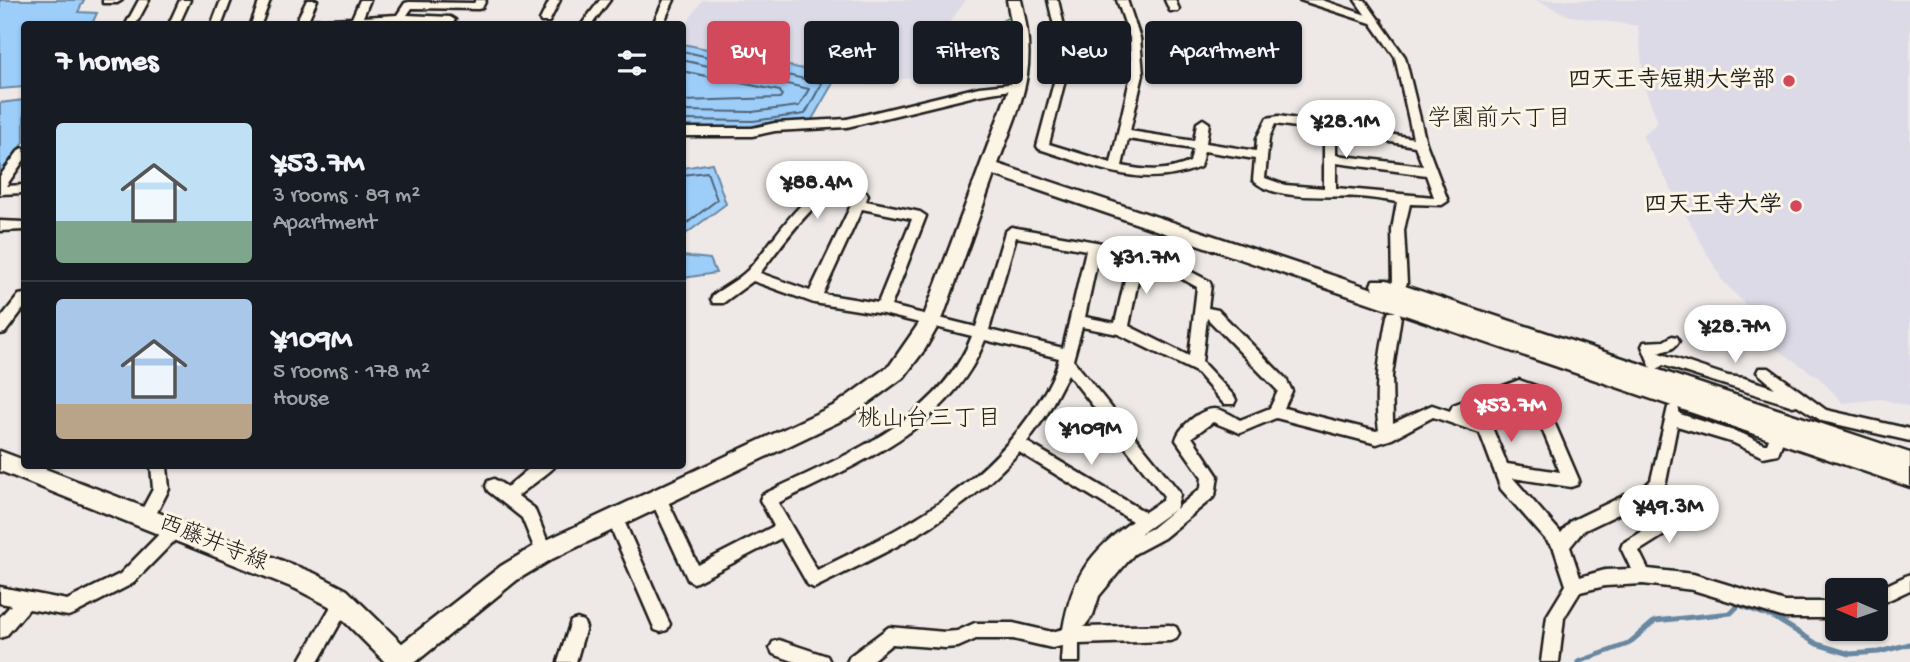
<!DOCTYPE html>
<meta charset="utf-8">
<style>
body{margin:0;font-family:"Gochi Hand","Klee One",sans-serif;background:#20242c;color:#f1f3f6;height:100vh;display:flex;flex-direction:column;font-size:26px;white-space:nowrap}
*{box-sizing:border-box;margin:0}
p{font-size:23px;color:#9ea1a6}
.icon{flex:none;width:38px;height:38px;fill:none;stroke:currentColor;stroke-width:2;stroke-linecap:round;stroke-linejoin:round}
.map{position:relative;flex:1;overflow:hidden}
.details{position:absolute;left:21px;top:21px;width:665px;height:448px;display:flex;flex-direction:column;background:#171b24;border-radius:7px;box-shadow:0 2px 5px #0004}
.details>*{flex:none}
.hud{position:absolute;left:707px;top:21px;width:665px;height:63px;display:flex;gap:14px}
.needle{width:46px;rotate:272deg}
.tools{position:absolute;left:1825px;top:578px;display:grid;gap:14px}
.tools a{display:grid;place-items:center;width:63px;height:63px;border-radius:7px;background:#171b24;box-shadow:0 2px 5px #0004;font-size:35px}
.price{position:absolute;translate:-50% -60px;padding:0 16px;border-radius:24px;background:#fff;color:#222;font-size:23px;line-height:46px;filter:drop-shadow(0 2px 4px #0008)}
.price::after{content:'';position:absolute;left:50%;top:42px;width:21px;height:16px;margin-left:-10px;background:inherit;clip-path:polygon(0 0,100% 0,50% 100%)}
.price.selected{background:#d1495b;color:#fff}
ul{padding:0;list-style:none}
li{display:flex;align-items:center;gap:21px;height:175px;padding:0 35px}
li+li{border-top:2px solid #363941}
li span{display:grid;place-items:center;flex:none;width:196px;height:140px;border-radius:7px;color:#555}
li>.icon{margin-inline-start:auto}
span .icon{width:84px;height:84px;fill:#fffc;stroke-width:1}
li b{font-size:30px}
h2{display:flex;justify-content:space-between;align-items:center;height:84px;padding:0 35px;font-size:30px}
.tag{padding:0 24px;border-radius:7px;background:#171b24;box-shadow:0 2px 5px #0004;font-size:24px;line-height:63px}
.tag.selected{background:#d1495b;color:#fff}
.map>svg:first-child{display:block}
.built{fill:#dddae7}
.green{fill:#a6e2a9;stroke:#617f62;stroke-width:2}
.water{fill:#9dcefa;stroke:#6987a1;stroke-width:2}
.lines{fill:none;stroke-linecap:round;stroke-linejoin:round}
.shore{stroke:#506375;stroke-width:2}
.stream{stroke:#6987a1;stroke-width:5}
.minor-casing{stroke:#1c1c1c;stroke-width:5}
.tertiary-casing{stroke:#1c1c1c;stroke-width:5}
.secondary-casing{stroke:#1c1c1c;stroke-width:5}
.minor{fill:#fcf5e5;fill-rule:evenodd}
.tertiary{fill:#fcf5e5;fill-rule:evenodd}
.secondary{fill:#fcf5e5;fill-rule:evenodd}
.poi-dot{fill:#d1495b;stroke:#fcf5e5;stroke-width:2.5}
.labels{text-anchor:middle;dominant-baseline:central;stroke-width:6;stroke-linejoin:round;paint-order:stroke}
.poi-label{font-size:23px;font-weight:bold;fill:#1c1c1c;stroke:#fcf5e5;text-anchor:end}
.street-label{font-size:23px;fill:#1c1c1c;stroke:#fcf5e5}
.neighbourhood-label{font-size:24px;fill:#1c1c1c;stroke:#fcf5e5}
</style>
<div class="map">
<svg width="1910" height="662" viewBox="0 0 1910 662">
<rect width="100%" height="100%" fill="#eee9e6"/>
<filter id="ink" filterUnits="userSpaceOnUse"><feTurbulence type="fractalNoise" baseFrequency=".0143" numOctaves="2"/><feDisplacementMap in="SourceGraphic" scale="14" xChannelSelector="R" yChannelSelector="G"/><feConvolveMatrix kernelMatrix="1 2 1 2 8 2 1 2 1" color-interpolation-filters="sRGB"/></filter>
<g filter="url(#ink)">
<!-- built -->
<path class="built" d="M702 0H966L910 78 869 86 837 76 683 44V29Z
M1536 0H1910V407L1882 399 1843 403 1819 378 1762 339 1763 323 1722 280 1642 136 1658 122 1644 86 1638 26 1570 16Z"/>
<!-- green -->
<path class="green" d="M1009 17C1013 39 1016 52 996 67L951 50Z"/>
<!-- water -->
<path class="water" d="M0 0H84L78 12 97 13 92 24H24V87L0 89Z
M683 44 837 76 811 121 753 128 683 127Z
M24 100V142L0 175V103Z
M712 163 726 204 683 236V168Z
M682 256 710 259 716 273 683 278Z"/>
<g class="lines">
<!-- shore -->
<path class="shore" d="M682 51 822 83 805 114 753 121 682 120
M682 60 809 89 799 106 752 112 682 111
M682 71 780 91 782 95 780 98 682 101
M682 175 707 172 717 200 682 227"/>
<!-- stream -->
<path class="stream" d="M1578 662 1628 644 1655 621 1731 613 1739 605 1775 618 1817 644 1850 654 1879 652 1910 644"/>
<!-- minor casing -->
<g class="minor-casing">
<path id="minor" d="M103 0H122L117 3H103Z
M139 0H149L136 24H126Z
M180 0H190L179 24H169Z
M221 0H231L222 24H212Z
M260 0H270L261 24H251Z
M307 0H317L308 20 352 18 360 0H370L363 17 397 15 405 3 409 2 474 3 476 0H486L482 8 478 9 412 8 407 15 450 17 455 20 452 24 403 21 401 24H391L392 21 360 24H295Z
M550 0H560L549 22H541L540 20Z
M600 0H610L592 24H582Z
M664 0H674L663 24H653Z
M1048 0H1058L1071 56 1049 144 1111 163 1131 75 1130 38 1117 0H1127L1140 38 1143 75 1130 131 1194 141 1197 123 1203 119 1209 123 1206 143 1256 151 1257 138 1267 118 1279 116 1413 138 1395 57 1355 0H1365L1405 57 1426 143 1448 201 1442 205 1410 204 1404 230 1407 283 1405 287H1395L1393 283 1392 230 1397 202C1385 200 1372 198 1359 197 1330 195 1274 202 1253 180L1255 159 1204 151 1200 167C1143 191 1094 166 1039 149L1037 146 1061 56ZM1275 124 1324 131V188L1285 185 1265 178 1269 138ZM1336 133 1415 146 1423 166 1336 155ZM1128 139 1193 149 1190 162C1167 172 1147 171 1122 166ZM1336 163 1426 175 1434 197 1336 188Z
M1165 0H1175L1179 9 1178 11H1170Z
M1018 83 1022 84V88L979 95 847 127 775 131 752 136H682V128H752L775 123 847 119 979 87Z
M24 148V160L6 186 24 185V193L0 194V176L20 149Z
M845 181 866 192 868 195 866 201 920 212 926 216 891 306 976 327 1005 232 1011 227 1153 252 1209 281 1211 285 1208 308 1218 310 1286 379 1292 391 1284 408 1376 431 1379 430C1373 392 1380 354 1387 316L1389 312H1399L1401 316 1392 376 1393 423 1432 405 1450 411 1453 405 1519 380 1539 387 1579 480 1577 485 1571 487 1513 478 1561 533 1571 521 1646 485 1651 480 1668 407 1673 405 1678 407 1680 414 1743 434 1764 444H1767L1773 429 1778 427 1783 429 1786 433 1778 454 1763 457 1734 443 1677 426 1666 482 1658 495 1583 531 1570 547 1580 577 1605 570 1631 569 1621 548 1623 543 1687 505 1693 507 1695 512 1693 517 1639 551 1648 569 1693 574 1785 602H1838V618H1785L1693 590 1643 584 1605 586 1580 592 1564 618 1559 662H1541L1547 616 1566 585 1554 549 1501 489 1480 433 1433 417 1392 439 1377 444 1276 418 1240 433 1213 422 1192 437 1218 476 1215 496 1164 538 1134 554 1099 596 1093 615 1084 627 1170 625 1176 627 1179 633 1176 639 1170 641 1079 644V662H1061L1062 646 1052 648 1013 639H976L958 647 945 648 892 644 870 662H847L850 656 889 627 945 632 957 631 975 623H1013L1052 632 1063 629C1072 577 1089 553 1132 521L1019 452C960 518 897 547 820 585L814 588 808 585 781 538 700 580 694 583 688 580 650 498 652 493 658 491 664 493 698 565 774 526 760 500 762 495C840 457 938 423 972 336L883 314 814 303 753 281 723 303H713L711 299 713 295C724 287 738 280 748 270 775 241 803 185 845 181ZM843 189 855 197 810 291 760 273C777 252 817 193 843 189ZM862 209 912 219 878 303 823 294ZM1016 237 1086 250 1063 348 989 330ZM1099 252 1130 258 1115 323 1085 317ZM1142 260 1150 261 1197 287 1189 356 1129 326ZM1207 318 1278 391 1270 408 1240 420C1233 416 1223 409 1214 409 1200 409 1179 427 1176 440L1202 477 1201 488 1176 509 1180 495 1178 490 1073 360 1082 327 1118 334 1196 372 1224 404H1234L1236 400 1234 396 1202 362ZM985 340 1059 358C1055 378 1042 397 1030 415 975 493 901 529 817 570L778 503C857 464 951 428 985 340ZM1068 374 1164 496 1163 500 1145 512 1027 442 1047 414ZM1519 392 1528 395 1560 472 1507 464 1491 425 1463 415ZM1175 509 1152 528 1140 534Z
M0 221 24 222V230L0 231Z
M24 294V308L5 333 0 334V319L19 295Z
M1672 336 1677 337 1679 341C1673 352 1666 349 1659 353L1728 376 1744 378 1775 388 1757 372 1759 368H1769L1826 410 1910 429V441L1822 421 1797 405 1793 406C1749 392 1706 380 1663 365L1656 370 1651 368 1642 346 1644 342 1664 341Z
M151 466H167L169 489 152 522 146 524 140 522 138 517 153 489Z
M532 466H555C552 471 526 489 518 496L534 508 552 552 550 557 544 559 538 557 522 518 488 491 486 486 488 481 494 479 507 487Z
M615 512 621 514 667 618 670 624 667 630 661 632 655 630 607 519 609 514Z
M175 522 181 524 183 529 181 534 132 584 74 614 68 616 29 609 6 636 0 638V617L11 605 0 603V587L67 600 120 574 169 524Z
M1910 574V590L1876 606V590Z
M343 594 349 596 352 602 318 662H299L337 596Z
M577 619 583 621 586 627 576 662H558L571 621Z
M779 640 827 656 830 662H796L773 654 770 648 773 642Z"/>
</g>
<!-- tertiary casing -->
<g class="tertiary-casing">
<path id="tertiary" d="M1007 0H1021C1039 72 1022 98 998 164L1373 289 1371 285 1373 280H1387L1910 453V487L994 175 943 317 925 349 904 377 849 417 552 559 517 580 416 662H390L392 651 501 566 536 545 835 405 890 365 924 316 1010 86 1015 43Z
M1300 0H1322L1381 20 1374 24Z"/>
</g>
<!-- secondary casing -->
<g class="secondary-casing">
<path id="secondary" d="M0 451 24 460V466H38L314 573 347 590 412 653 416 662H385L329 606 296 589 0 471Z"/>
</g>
<!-- minor -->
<use href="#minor" class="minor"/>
<!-- tertiary -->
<use href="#tertiary" class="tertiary"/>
<!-- secondary -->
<use href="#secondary" class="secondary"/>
</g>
</g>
<!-- markers -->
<g class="poi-dot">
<circle cx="1789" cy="81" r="7"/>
<circle cx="1796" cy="206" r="7"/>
</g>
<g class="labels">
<!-- poi labels -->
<g class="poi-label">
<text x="1775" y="81">四天王寺短期大学部</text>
<text x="1782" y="206">四天王寺大学</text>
</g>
<!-- street labels -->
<g class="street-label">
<text transform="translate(213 544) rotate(22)">西藤井寺線</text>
</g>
<!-- neighbourhood labels -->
<g class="neighbourhood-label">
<text x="1499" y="120">学園前六丁目</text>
<text x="929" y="420">桃山台三丁目</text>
</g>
</g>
</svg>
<div class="tools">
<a><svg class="needle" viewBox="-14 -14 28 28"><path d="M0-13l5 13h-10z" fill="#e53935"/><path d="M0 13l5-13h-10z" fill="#9ea1a6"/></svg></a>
</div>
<b class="price" style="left:1346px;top:160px">¥28.1M</b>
<b class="price" style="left:817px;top:221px">¥88.4M</b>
<b class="price" style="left:1146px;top:296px">¥31.7M</b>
<b class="price" style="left:1735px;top:365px">¥28.7M</b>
<b class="price selected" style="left:1511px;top:444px">¥53.7M</b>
<b class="price" style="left:1091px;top:467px">¥109M</b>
<b class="price" style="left:1669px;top:545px">¥49.3M</b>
<div class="hud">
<a class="tag selected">Buy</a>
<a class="tag">Rent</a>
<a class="tag">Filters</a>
<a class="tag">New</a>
<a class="tag">Apartment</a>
</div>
<section class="details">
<h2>7 homes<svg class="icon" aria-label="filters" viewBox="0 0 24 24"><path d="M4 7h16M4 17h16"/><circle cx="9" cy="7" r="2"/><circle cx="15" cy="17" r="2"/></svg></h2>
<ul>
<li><span style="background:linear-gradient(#bfe0f5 70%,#7fa58c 0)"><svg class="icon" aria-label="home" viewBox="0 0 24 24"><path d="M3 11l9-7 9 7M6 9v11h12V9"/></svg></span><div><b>¥53.7M</b><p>3 rooms · 89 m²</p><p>Apartment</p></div></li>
<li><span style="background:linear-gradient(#a9c7e8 75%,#b9a48a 0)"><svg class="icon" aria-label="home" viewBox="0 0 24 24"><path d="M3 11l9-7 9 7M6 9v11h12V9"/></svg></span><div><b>¥109M</b><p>5 rooms · 178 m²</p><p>House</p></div></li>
</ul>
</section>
</div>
